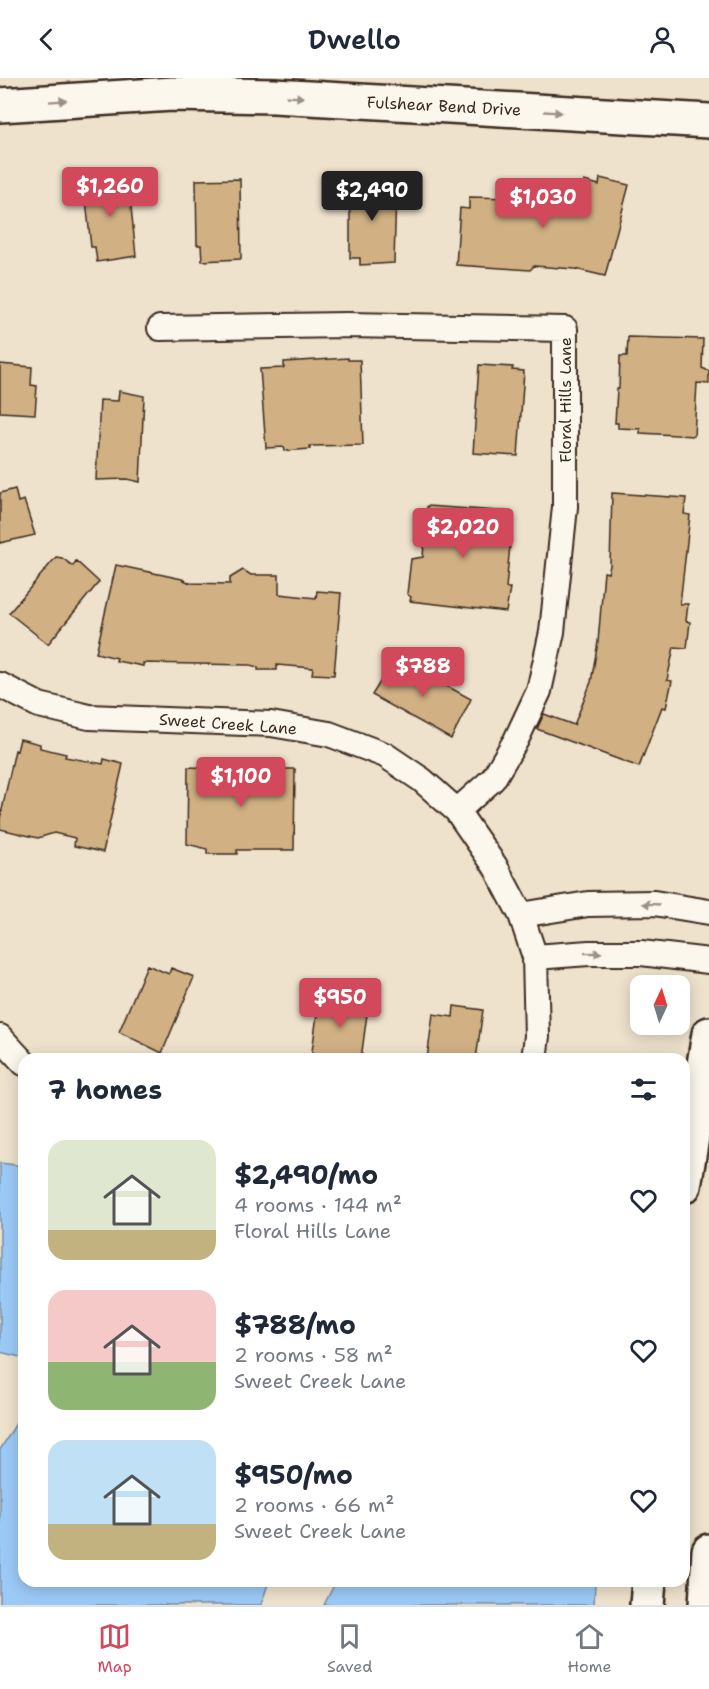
<!DOCTYPE html>
<meta charset="utf-8">
<style>
body{margin:0;font-family:"Shantell Sans",sans-serif;background:#f2f2f3;color:#1f2937;height:100vh;display:flex;flex-direction:column;font-size:22px;white-space:nowrap}
*{box-sizing:border-box;margin:0}
p{font-size:20px;color:#747a83}
.icon{flex:none;width:33px;height:33px;fill:none;stroke:currentColor;stroke-width:2;stroke-linecap:round;stroke-linejoin:round}
.map{position:relative;flex:1;overflow:hidden}
.sheet{position:absolute;left:18px;top:975px;width:672px;height:534px;display:flex;flex-direction:column;background:#fff;border-radius:18px;box-shadow:0 3px 15px #0003}
.sheet>*{flex:none}
.needle{width:39px;rotate:4deg}
.controls{position:absolute;left:630px;top:897px;display:grid;gap:12px}
.controls a{display:grid;place-items:center;width:60px;height:60px;border-radius:12px;background:#fff;box-shadow:0 3px 15px #0003;font-size:30px}
.price{position:absolute;translate:-50% -51px;padding:0 14px;border-radius:6px;background:#d1495b;color:#fff;font-size:20px;line-height:39px;filter:drop-shadow(0 2px 3px #0008)}
.price::after{content:'';position:absolute;left:50%;top:36px;width:18px;height:14px;margin-left:-9px;background:inherit;clip-path:polygon(0 0,100% 0,50% 100%)}
.price.active{background:#222;color:#fff}
ul{padding:0;list-style:none}
li{display:flex;align-items:center;gap:18px;height:150px;padding:0 30px}
li span{display:grid;place-items:center;flex:none;width:168px;height:120px;border-radius:18px;color:#555}
li>.icon{margin-inline-start:auto}
span .icon{width:72px;height:72px;fill:#fffc;stroke-width:1}
li b{font-size:26px}
h2{display:flex;justify-content:space-between;align-items:center;height:72px;padding:0 30px;font-size:26px}
header{display:flex;justify-content:space-between;align-items:center;height:78px;padding:0 30px;background:#fff;font-size:27px;font-weight:600}
.dock{display:flex;justify-content:space-around;align-items:center;height:84px;border-top:2px solid #e0e1e3;background:#fff;font-size:16px;color:#747a83}
.dock a{display:grid;justify-items:center;gap:3px}
.dock .active{color:#d1495b}
.map>svg:first-child{display:block}
.water{fill:#9ccaf7;stroke:#758aa0;stroke-width:1.5}
.building{fill:#d1b184;stroke:#3b2a1e;stroke-width:1.5}
.lines{fill:none;stroke-linecap:round;stroke-linejoin:round}
.minor-casing{stroke:#3b2a1e;stroke-width:28}
.secondary-casing{stroke:#3b2a1e;stroke-width:38}
.minor{stroke:#fbf7ec;stroke-width:24}
.secondary{stroke:#fbf7ec;stroke-width:33}
.oneway{fill:#9b9085}
.labels{text-anchor:middle;dominant-baseline:central;stroke-width:4.5;stroke-linejoin:round;paint-order:stroke}
.street-label{font-size:16px;fill:#3b2a1e;stroke:#fbf7ec}
</style>
<header><svg class="icon" aria-label="back" viewBox="0 0 24 24"><path d="M15 5l-7 7 7 7"/></svg>Dwello<svg class="icon" aria-label="person" viewBox="0 0 24 24"><circle cx="12" cy="8" r="4"/><path d="M4 21q1-7 8-7t8 7"/></svg></header>
<div class="map">
<svg width="709" height="1527" viewBox="0 0 709 1527">
<rect width="100%" height="100%" fill="#eee2cd"/>
<filter id="ink" filterUnits="userSpaceOnUse"><feTurbulence type="fractalNoise" baseFrequency=".0167" numOctaves="2"/><feDisplacementMap in="SourceGraphic" scale="12" xChannelSelector="R" yChannelSelector="G"/><feConvolveMatrix kernelMatrix="1 2 1 2 8 2 1 2 1" color-interpolation-filters="sRGB"/></filter>
<g filter="url(#ink)">
<!-- water -->
<path class="water" d="M0 1085 24 1088V1280L0 1274Z
M24 1332V1503H269L261 1527H0V1372Z
M336 1503H595L594 1527H324Z"/>
<!-- building -->
<path class="building" d="M367 97 379 100V112L396 113 394 185 360 187V180H350V100Z
M128 99 136 178 97 184 95 169H91L84 103Z
M600 100 629 107 605 198 575 191 534 188 530 192 456 187 460 130 469 131V119L514 120 515 108 528 107 542 109 541 114 580 118 584 103 599 107Z
M240 101 241 181 202 183 201 167H197L196 102Z
M628 259 703 261 702 290 709 293V306L697 305 694 358 640 355V351L618 350V345H615L617 311H619L620 278H627Z
M348 280V282H360L363 367 310 368V371L285 373 284 369 266 370 260 291 284 290V284Z
M0 286 32 289 31 307 37 308 35 336 0 334Z
M479 287 513 289 512 292 524 293 518 378 473 375Z
M119 313 144 318 140 404 127 401 96 402 100 322 118 323Z
M15 411 18 424 24 422 35 457 0 465V415Z
M612 415 686 420 684 436 690 437 680 526H688L686 543 690 544 687 570 674 569 667 602 672 603 666 630 662 629 639 689 537 651 544 636 574 647 591 604 598 564 604 494 608 495 610 488Z
M427 428 513 434 506 510H510L506 534 410 523 411 519 407 516 411 481 423 479Z
M56 479 62 480 73 488 76 483 99 504 48 566 9 535Z
M116 487 182 501 190 505 230 506V500L243 492 251 497H279V516L316 520 317 513 341 515 334 597 312 596 313 590 277 587V592H258V589L250 587 143 585V588L116 583 117 580 96 575Z
M397 581 471 621 451 661 372 617 386 594 389 596Z
M20 661 40 666V670L66 676 65 679 103 686 104 681 123 686 103 774 74 768 75 760 54 755 38 760 0 751V741L15 672 17 673Z
M215 684 282 686V691H295L294 772H237V776H207V771L187 766 188 689 215 690Z
M147 887 169 896 171 890 194 899 162 975 119 954Z
M333 918 369 921 361 981H311L319 922 333 924Z
M454 928 483 932 476 981H427L433 936 453 939Z"/>
<g class="lines">
<!-- minor casing -->
<g class="minor-casing">
<path id="minor" d="M160 250 347 247 565 251V429L552 554 539 613 516 662 493 701 457 733
M0 607 39 627 89 639 271 646 329 656 385 677 422 702 457 733 495 788 521 837 535 879 537 958 534 981
M521 837 588 826 654 825 709 834
M535 879 589 875H641L709 883
M0 959 24 985"/>
</g>
<!-- secondary casing -->
<g class="secondary-casing">
<path id="secondary" d="M0 27 172 16 274 18 709 43
M684 1108 709 956
M647 1527 649 1503
M706 1527 709 1473"/>
</g>
<!-- minor -->
<use href="#minor" class="minor"/>
<!-- secondary -->
<use href="#secondary" class="secondary"/>
</g>
<!-- one-way arrows -->
<defs><path id="oneway-solid" d="M-6-.8H1V-3.2L6.5 0L1 3.2V.8H-6Z" transform="scale(1.5)"/></defs>
<g class="oneway">
<use href="#oneway-solid" transform="translate(295 19) rotate(3)"/>
<use href="#oneway-solid" transform="translate(58 23) rotate(-4)"/>
<use href="#oneway-solid" transform="translate(553 34) rotate(3)"/>
<use href="#oneway-solid" transform="translate(651 826) rotate(-177)"/>
<use href="#oneway-solid" transform="translate(593 875) rotate(-1)"/>
</g>
</g>
<g class="labels">
<!-- street labels -->
<g class="street-label">
<text transform="translate(444 28) rotate(3)">Fulshear Bend Drive</text>
<text transform="translate(565 322) rotate(-90)">Floral Hills Lane</text>
<text transform="translate(228 646) rotate(4)">Sweet Creek Lane</text>
</g>
</g>
</svg>
<div class="controls">
<a><svg class="needle" viewBox="-14 -14 28 28"><path d="M0-13l5 13h-10z" fill="#e53935"/><path d="M0 13l5-13h-10z" fill="#747a83"/></svg></a>
</div>
<b class="price" style="left:110px;top:140px">$1,260</b>
<b class="price active" style="left:372px;top:144px">$2,490</b>
<b class="price" style="left:543px;top:151px">$1,030</b>
<b class="price" style="left:463px;top:481px">$2,020</b>
<b class="price" style="left:423px;top:620px">$788</b>
<b class="price" style="left:241px;top:730px">$1,100</b>
<b class="price" style="left:340px;top:951px">$950</b>
<section class="sheet">
<h2>7 homes<svg class="icon" aria-label="filters" viewBox="0 0 24 24"><path d="M4 7h16M4 17h16"/><circle cx="9" cy="7" r="2"/><circle cx="15" cy="17" r="2"/></svg></h2>
<ul>
<li><span style="background:linear-gradient(#dfe7d0 75%,#c2b280 0)"><svg class="icon" aria-label="home" viewBox="0 0 24 24"><path d="M3 11l9-7 9 7M6 9v11h12V9"/></svg></span><div><b>$2,490/mo</b><p>4 rooms · 144 m²</p><p>Floral Hills Lane</p></div><svg class="icon" aria-label="heart" viewBox="0 0 24 24"><path d="M12 20l-8-8c-3-5 5-10 8-4 3-6 11-1 8 4z"/></svg></li>
<li><span style="background:linear-gradient(#f6c9c9 60%,#8fb573 0)"><svg class="icon" aria-label="home" viewBox="0 0 24 24"><path d="M3 11l9-7 9 7M6 9v11h12V9"/></svg></span><div><b>$788/mo</b><p>2 rooms · 58 m²</p><p>Sweet Creek Lane</p></div><svg class="icon" aria-label="heart" viewBox="0 0 24 24"><path d="M12 20l-8-8c-3-5 5-10 8-4 3-6 11-1 8 4z"/></svg></li>
<li><span style="background:linear-gradient(#bfe0f5 70%,#c2b280 0)"><svg class="icon" aria-label="home" viewBox="0 0 24 24"><path d="M3 11l9-7 9 7M6 9v11h12V9"/></svg></span><div><b>$950/mo</b><p>2 rooms · 66 m²</p><p>Sweet Creek Lane</p></div><svg class="icon" aria-label="heart" viewBox="0 0 24 24"><path d="M12 20l-8-8c-3-5 5-10 8-4 3-6 11-1 8 4z"/></svg></li>
</ul>
</section>
</div>
<nav class="dock">
<a class="active"><svg class="icon" aria-label="map" viewBox="0 0 24 24"><path d="M3 6l6-2 6 2 6-2v14l-6 2-6-2-6 2zM9 4v14M15 6v14"/></svg>Map</a>
<a><svg class="icon" aria-label="saved" viewBox="0 0 24 24"><path d="M7 4h10v16l-5-4-5 4z"/></svg>Saved</a>
<a><svg class="icon" aria-label="home" viewBox="0 0 24 24"><path d="M3 11l9-7 9 7M6 9v11h12V9"/></svg>Home</a>
</nav>
